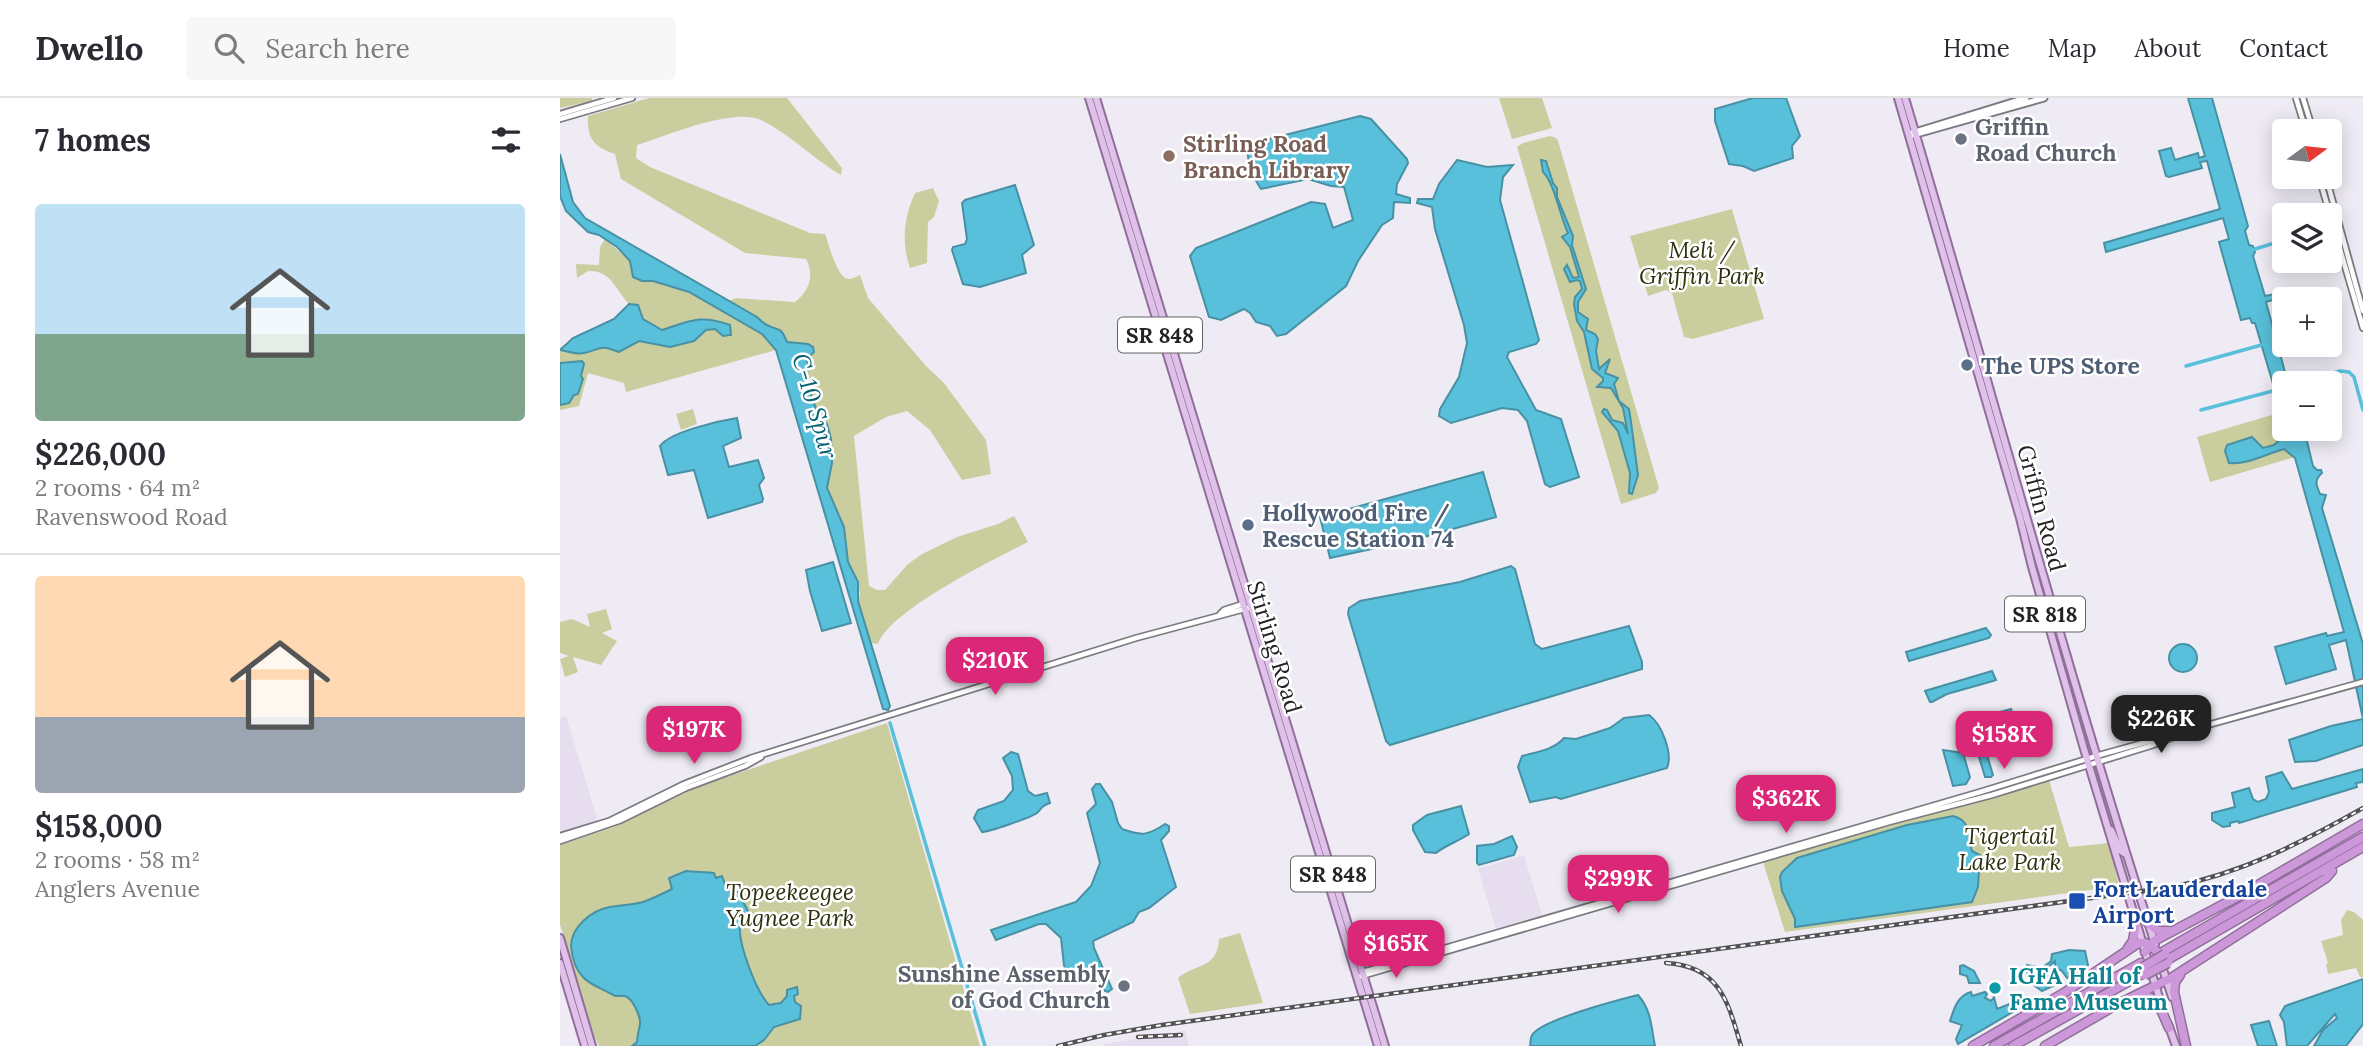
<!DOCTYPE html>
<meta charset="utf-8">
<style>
body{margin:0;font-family:Lora,serif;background:#f7f7f7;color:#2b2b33;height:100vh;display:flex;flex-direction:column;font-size:26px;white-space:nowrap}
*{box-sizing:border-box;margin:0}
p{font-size:23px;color:#7c7c81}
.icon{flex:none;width:38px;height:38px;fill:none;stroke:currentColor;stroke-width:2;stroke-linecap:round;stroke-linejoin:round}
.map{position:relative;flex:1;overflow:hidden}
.details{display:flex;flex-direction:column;background:#fff;width:560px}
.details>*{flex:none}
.needle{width:46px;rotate:75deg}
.buttons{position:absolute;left:1712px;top:21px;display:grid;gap:14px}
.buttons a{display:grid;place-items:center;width:70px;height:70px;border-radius:7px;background:#fff;box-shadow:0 4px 18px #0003;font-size:35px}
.price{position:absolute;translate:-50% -60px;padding:0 16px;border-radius:14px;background:#db2777;color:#fff;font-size:23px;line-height:46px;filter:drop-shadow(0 2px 4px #0008)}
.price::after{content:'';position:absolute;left:50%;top:42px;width:21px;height:16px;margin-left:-10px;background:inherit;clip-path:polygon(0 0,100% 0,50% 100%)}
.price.selected{background:#222;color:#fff}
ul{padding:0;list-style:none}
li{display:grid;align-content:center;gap:14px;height:371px;padding:0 35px}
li+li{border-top:2px solid #e1e1e2}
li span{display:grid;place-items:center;height:217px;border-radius:7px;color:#555}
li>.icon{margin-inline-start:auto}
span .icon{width:126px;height:126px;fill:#fffc;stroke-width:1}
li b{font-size:30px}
h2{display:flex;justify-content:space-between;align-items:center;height:84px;padding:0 35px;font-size:30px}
header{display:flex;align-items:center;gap:42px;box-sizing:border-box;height:98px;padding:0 35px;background:#fff;border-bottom:2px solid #e1e1e2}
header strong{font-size:33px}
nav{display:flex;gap:38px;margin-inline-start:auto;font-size:24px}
.search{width:490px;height:63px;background:#f7f7f7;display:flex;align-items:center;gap:18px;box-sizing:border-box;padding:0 24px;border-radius:7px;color:#7c7c81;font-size:26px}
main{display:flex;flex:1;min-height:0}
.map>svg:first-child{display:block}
.built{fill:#e6deee}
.green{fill:#cace9e}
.water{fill:#58c0da;stroke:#4891a4;stroke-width:2}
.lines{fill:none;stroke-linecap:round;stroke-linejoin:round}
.canal{stroke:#58c0da;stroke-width:3.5}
.tertiary-casing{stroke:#7c7981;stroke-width:8}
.secondary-casing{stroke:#7c7981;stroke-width:9}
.primary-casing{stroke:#916f9b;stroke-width:10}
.motorway-casing{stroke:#916f9b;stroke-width:11}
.tertiary{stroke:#fff;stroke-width:4.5}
.secondary{stroke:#fff;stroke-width:5}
.primary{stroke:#e0c1e9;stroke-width:6}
.motorway{stroke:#cc98da;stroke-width:8}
.rail-casing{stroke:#535155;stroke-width:4.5}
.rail{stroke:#fff;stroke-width:2;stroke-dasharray:5;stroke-linecap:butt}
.motorway-bridge-casing{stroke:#916f9b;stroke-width:11;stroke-linecap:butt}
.motorway-bridge{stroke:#cc98da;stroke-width:8}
.worship-dot{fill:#6b7280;stroke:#fff;stroke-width:2.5}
.education-dot{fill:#8d6e63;stroke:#fff;stroke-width:2.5}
.service-dot{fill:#5c6f8a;stroke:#fff;stroke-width:2.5}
.transit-dot{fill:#1a4fb4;stroke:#fff;stroke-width:2.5}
.culture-dot{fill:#0f9aa8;stroke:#fff;stroke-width:2.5}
.labels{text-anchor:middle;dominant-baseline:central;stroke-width:5;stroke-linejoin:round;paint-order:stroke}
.shield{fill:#fff;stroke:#656466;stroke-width:2}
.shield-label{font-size:21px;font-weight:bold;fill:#232225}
.worship-label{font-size:23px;font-weight:bold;fill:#5b616d;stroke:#fff;text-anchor:start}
.education-label{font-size:23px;font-weight:bold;fill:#785e54;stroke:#fff;text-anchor:start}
.park-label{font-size:23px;font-style:italic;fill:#2e300d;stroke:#fff}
.service-label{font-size:23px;font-weight:bold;fill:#4e5e75;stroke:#fff;text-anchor:start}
.street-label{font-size:23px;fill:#232225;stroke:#fff}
.transit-label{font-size:23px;font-weight:bold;fill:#164399;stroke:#fff;text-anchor:start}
.culture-label{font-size:23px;font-weight:bold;fill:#0d838f;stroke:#fff;text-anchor:start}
.water-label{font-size:24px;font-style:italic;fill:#076274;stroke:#fff}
</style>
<header>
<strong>Dwello</strong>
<div class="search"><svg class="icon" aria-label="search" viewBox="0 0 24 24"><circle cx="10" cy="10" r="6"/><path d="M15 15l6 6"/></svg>Search here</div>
<nav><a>Home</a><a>Map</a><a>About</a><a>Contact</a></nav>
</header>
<main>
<section class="details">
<h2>7 homes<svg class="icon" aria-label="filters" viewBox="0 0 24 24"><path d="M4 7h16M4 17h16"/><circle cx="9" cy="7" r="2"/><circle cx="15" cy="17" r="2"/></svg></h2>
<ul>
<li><span style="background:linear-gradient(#bfe0f5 60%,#7fa58c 0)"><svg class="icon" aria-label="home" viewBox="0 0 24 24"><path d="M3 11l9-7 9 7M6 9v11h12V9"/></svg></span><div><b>$226,000</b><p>2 rooms · 64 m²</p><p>Ravenswood Road</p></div></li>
<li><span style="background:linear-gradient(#ffd9b3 65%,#9aa5b1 0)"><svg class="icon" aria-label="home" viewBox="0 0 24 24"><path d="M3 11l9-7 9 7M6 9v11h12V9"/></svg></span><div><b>$158,000</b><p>2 rooms · 58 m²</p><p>Anglers Avenue</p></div></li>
</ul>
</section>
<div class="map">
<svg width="1803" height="948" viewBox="0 0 1803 948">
<rect width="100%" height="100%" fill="#efebf4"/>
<!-- built -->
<path class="built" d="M6 618 37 720 33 726 0 736V620Z
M964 757 982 817 936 831 918 771Z
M625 933 629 948H544V946Z"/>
<!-- green -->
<path class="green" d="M0 0H32V3L0 10Z
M89 0H227L282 70 281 77C253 61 230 36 201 22 173 9 106 38 77 47L76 60 90 69 250 135 265 136C269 146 277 181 289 181 293 181 297 178 300 177L308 200 366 268 384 285 426 342 431 376 402 382 370 332 347 313 326 319 294 338 309 488 317 492H325L348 466 362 456 397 439 438 426 454 418 468 444C435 461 330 512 318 546L311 545 298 503 300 495 295 478 288 464 284 429 267 390 272 365 267 326 258 316 246 283 248 269 247 261 249 257 248 246 227 244 216 252 66 294 64 285 28 275 19 308 0 312V250L13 240 54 221 69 206C55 191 51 172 28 173L17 180 16 166 39 167 40 149 45 141 70 163 82 183C112 181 150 213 176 200L235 204C249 194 255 177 246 161L185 155 61 81 55 56C34 49 27 41 28 18Z
M939 0H982L992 30 952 41Z
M990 38 996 40 998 43 1099 390 1096 395 1061 406 957 49 963 45Z
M373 90 379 103 374 119 368 124 367 165 350 170C341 144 344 119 355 95Z
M1172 111 1204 221 1133 241 1124 239 1112 195 1106 192 1088 198 1070 138Z
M133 311 137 326 121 332 116 316Z
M1722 314 1724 331 1735 359 1650 384 1637 339Z
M46 511 52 531 42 535 57 543 41 567 13 559 18 574 5 579 0 561 9 558 0 555V524L12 521 30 529 27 516Z
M327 625 420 948H39L31 931 0 826V747L51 730 140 688Z
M1489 682 1509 749 1549 745 1559 788 1225 834 1203 764Z
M1787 812 1794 814 1803 822V879H1800L1796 870 1768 876 1766 866 1768 865 1761 843 1783 837 1781 822Z
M680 835 703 905 630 916 618 880C635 865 657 872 659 841Z"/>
<!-- water -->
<path class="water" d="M1193 0H1226L1240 38 1232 48 1233 60 1194 73 1183 68 1169 66 1155 23V11Z
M1628 0H1652L1688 128 1685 133 1689 147 1693 148 1695 154 1693 158 1705 198 1715 196 1716 201 1706 204 1728 285H1724V331H1744L1753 368 1757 372H1761L1762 375C1754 382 1756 387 1760 396L1766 397 1762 410 1803 546V647L1756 663 1735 664 1729 642 1771 628 1803 621 1786 542 1769 547 1776 571 1726 586 1715 549 1766 535 1767 538 1784 534 1735 360 1724 351C1706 356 1687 367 1669 365L1665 353 1667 347 1692 339 1703 350 1714 347 1725 337 1719 306 1695 225H1692L1690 220 1681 222 1659 144 1669 141 1663 120 1546 154 1544 145 1660 111 1647 63 1640 64 1642 70 1609 79 1606 78 1599 53 1611 50 1615 62 1638 55 1639 60 1645 58Z
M800 18 811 21 847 61 848 65 837 86 836 96 850 100V105L834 104 833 120 822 127 798 163 786 188 726 236 717 238 710 228 696 224 690 215 684 211 661 222 649 219 630 158 636 150 751 104 765 106 773 130 793 122 784 89 771 88 748 81 701 91C694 81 684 58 689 46Z
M0 56 13 104 25 120 197 219C200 222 203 225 207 227 220 234 220 227 227 244L248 246 253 249 254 254 247 261 248 269 246 283 258 316 267 326 271 341 272 365 267 390 284 429 288 464 298 484V503L330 608 328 612 323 611 216 252 202 236 129 194 93 183H82L73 179 70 163 57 149 39 137 28 134 6 113 0 98Z
M897 62 927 69 953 67 943 79 940 102 979 242 976 246 949 254 947 259 976 312 1001 321 1019 379 990 389 985 386 967 323 958 312 942 310 891 325 879 318 880 311 899 279 907 245 904 227 875 131 872 109 857 105 858 101H873L879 86Z
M981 62 986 63 993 85 997 90V99L1013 138 1012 147 1026 191 1018 204V214L1028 221 1026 232 1035 236 1038 241 1036 253 1039 271 1050 261 1045 275 1058 280 1054 286 1059 303 1069 311 1071 324 1078 377 1072 396 1069 395 1070 375 1058 333 1042 314 1044 311 1047 312 1052 322 1063 325 1068 336 1063 310 1051 290 1037 289 1043 283V280L1032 271 1024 234 1017 223 1014 206 1015 199 1022 191 1020 183 1017 182 1010 184 1004 171 1007 167 1013 180 1019 179 1010 149 1002 139 1008 135C1000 119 995 86 983 74Z
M455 87 474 147 462 157 466 175 420 189 403 186 392 152 393 149 405 146 407 141 402 105 405 102Z
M69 206 78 207 83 221 102 232C130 223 141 216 170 227L171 237 163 238 155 231 146 232 134 243 110 249 79 243 59 254C38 246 42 251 24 255 17 257 7 253 0 252L13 240 54 221Z
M22 263 24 266 21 278 23 281 18 296 14 297 9 305 0 307V265Z
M177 320 181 340 163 348 169 369 198 362 204 380 199 387 203 401 202 404 148 420 134 372 108 377 100 348C110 334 158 323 177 320Z
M923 374 936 419 853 442 770 460 760 419Z
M273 464 291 525 262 533 250 493 246 472Z
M951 468 955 471 975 546 982 551 1069 528 1082 564V571L830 647 826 643 788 516 789 510 800 503 900 484Z
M1426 530 1431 537 1429 540 1349 563 1346 554Z
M1609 560a14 14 0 1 1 28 0a14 14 0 1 1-28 0Z
M1432 573 1436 582 1433 583 1387 596 1372 604H1370L1365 593Z
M1451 611 1453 617 1418 626V620Z
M1089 617C1102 626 1113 656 1107 670L1001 701 996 699 970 704 958 669 962 658C976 654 994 652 1004 640L1016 641 1050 630 1064 620Z
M1422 648 1425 650 1433 677 1431 679H1425L1417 652Z
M1383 652 1403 655 1410 679 1406 686 1393 688Z
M451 654 458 656 468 693 475 698 487 695 490 705C482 707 482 710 477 715 472 719 429 734 422 734L414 720 418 712 444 703 453 692 452 678 443 660Z
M1803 671V684L1796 685 1797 689 1679 725 1678 723 1670 725V728L1663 729 1652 722V715L1675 709 1672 695 1689 690 1693 701 1698 704 1706 701 1709 694 1706 679 1722 674 1732 691Z
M536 686H540L552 704 558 725 562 731C582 738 587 738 605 726L609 728V733L601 742 616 789 589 810 579 814 573 824 533 843 534 850 552 891 548 894 545 893 538 882 510 885 504 867 501 840 486 826H479L436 842 431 832 516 804 531 788 540 765 527 715 536 706 532 691Z
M901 708 909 736C899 743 886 747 876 755L865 754 853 732V727L867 717Z
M1393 718C1412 723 1407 738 1412 753L1420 757 1418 789 1412 804 1235 829V821L1222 793 1220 779 1222 774 1237 760 1347 727Z
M952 738 957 749 954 757 919 767 917 765V748L934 746Z
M126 773C134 774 149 774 154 775L156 780 162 778 167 792 178 794 188 813C186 819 181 821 180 827 178 846 196 893 209 907L221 905 227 898V892L237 889 238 896 234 898 235 904 241 908 240 921 214 929 204 942 195 948H72L77 944C77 937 79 933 80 926 81 919 73 902 67 899 64 897 58 898 55 898 44 891 31 888 23 879 15 871 12 859 11 848 11 829 32 812 50 809 61 807 72 807 83 804 94 800 102 796 112 791L109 780Z
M1509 852 1525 853 1528 867 1507 880 1502 873 1495 869V863L1486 871V876L1497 886 1482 893 1475 888 1466 873 1467 867 1482 870 1491 863 1492 856Z
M1403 867 1414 873 1420 885H1409L1407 878 1400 876V868Z
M1803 881V926L1786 948H1754L1763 932 1777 920 1775 916 1747 948H1727L1724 924 1720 917 1725 908Z
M1411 894 1412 898 1425 894 1427 896 1425 900 1431 903 1434 899 1437 911 1457 903 1462 904 1463 908 1398 946 1396 941 1402 927 1390 923C1394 911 1397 898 1411 894Z
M1078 897C1092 913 1091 929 1095 948H970C971 944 970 940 972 937 981 922 1058 902 1078 897Z
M1709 923 1717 948H1698L1691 927Z"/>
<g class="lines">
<!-- canal -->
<path class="canal" d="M1692 152 1724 142
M1626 268 1705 246
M1739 285 1780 273 1789 274 1794 279 1803 312
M1641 312 1724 290
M330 625 425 948"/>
<!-- tertiary casing -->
<g class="tertiary-casing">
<path id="tertiary" d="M1736 0 1746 33
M1743 0 1753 33
M0 16 54 0
M0 21 72 0
M1759 79 1803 230
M1766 79 1803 213
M660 516 664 512 683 506
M0 738 49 723 124 686 191 660 576 540 692 509
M0 743 61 722 126 690 185 668 201 659
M803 874 1420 694 1543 656 1803 584
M798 879 1329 724 1432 697 1593 647 1618 637"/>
</g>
<!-- secondary casing -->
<g class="secondary-casing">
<path id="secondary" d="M1352 35 1466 0
M1353 37 1484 0"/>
</g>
<!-- primary casing -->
<g class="primary-casing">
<path id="primary" d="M529 0 818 948
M536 0 825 948
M1338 0 1460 420 1472 469 1524 651 1602 909
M1345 0C1429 282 1505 566 1595 846
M1551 732 1560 752 1564 755
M0 840 32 948
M1598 856 1612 899
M0 865 25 948
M1608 926 1616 948"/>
</g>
<!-- motorway casing -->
<g class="motorway-casing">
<path id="motorway" d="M1588 825 1598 833H1609
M1568 850 1573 843 1576 825
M1604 853 1803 739
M1585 854 1594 843 1681 797 1803 726
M1607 862 1803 749
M1620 877 1615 884 1614 894 1626 948
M1579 898C1598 896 1602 915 1609 930
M1413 948 1504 895 1577 846C1587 842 1592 848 1598 855
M1434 948 1581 865
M1453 948 1584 875
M1485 948 1556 907 1611 880 1766 780 1772 773"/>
</g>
<!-- tertiary -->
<use href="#tertiary" class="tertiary"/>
<!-- secondary -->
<use href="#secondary" class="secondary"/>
<!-- primary -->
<use href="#primary" class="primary"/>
<!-- motorway -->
<use href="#motorway" class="motorway"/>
<!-- rail casing -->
<g class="rail-casing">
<path id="rail" d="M1106 865C1160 868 1168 904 1181 948
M578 939 621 937
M498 948 544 937 602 927 1612 789C1682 775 1741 745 1803 710"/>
</g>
<!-- rail -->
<use href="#rail" class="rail"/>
<!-- motorway-bridge casing -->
<g class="motorway-bridge-casing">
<path id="motorway-bridge" d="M1583 869 1605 856
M1585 877 1608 865"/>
</g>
<!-- motorway-bridge -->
<use href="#motorway-bridge" class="motorway-bridge"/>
</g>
<!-- markers -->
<g class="worship-dot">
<circle cx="1401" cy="41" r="7"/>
<circle cx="564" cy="888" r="7"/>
</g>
<circle class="education-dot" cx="609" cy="58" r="7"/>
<g class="service-dot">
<circle cx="1407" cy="267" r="7"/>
<circle cx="688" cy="427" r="7"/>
</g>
<rect class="transit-dot" x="1508" y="794" width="18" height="18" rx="3.5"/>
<circle class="culture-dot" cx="1435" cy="890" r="7"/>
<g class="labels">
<!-- shield labels -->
<g class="shield">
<rect x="558" y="219.5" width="84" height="35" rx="5"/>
<rect x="1445" y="498.5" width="80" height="35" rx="5"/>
<rect x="731" y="758.5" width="84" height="35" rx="5"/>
</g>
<g class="shield-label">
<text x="600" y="237">SR 848</text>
<text x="1485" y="516">SR 818</text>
<text x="773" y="776">SR 848</text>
</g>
<!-- worship labels -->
<g class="worship-label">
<text x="1415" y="28">Griffin<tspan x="1415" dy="26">Road Church</tspan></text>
<text x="550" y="875" text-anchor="end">Sunshine Assembly<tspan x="550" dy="26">of God Church</tspan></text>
</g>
<!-- education labels -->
<g class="education-label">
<text x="623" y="45">Stirling Road<tspan x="623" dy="26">Branch Library</tspan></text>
</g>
<!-- park labels -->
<g class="park-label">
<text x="1142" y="151">Meli /<tspan x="1142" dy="26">Griffin Park</tspan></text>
<text x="1450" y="737">Tigertail<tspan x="1450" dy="26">Lake Park</tspan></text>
<text x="230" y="793">Topeekeegee<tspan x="230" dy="26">Yugnee Park</tspan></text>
</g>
<!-- service labels -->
<g class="service-label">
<text x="1421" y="267">The UPS Store</text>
<text x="702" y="414">Hollywood Fire /<tspan x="702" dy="26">Rescue Station 74</tspan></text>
</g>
<!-- street labels -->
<g class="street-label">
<text transform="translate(1482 410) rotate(75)">Griffin Road</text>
<text transform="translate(715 549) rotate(73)">Stirling Road</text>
</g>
<!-- transit labels -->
<g class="transit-label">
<text x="1533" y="790">Fort Lauderdale<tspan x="1533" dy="26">Airport</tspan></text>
</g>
<!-- culture labels -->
<g class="culture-label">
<text x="1449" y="877">IGFA Hall of<tspan x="1449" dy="26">Fame Museum</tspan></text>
</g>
<!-- water labels -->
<g class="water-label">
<text transform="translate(255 308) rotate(74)">C-10 Spur</text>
</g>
</g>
</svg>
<div class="buttons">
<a><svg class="needle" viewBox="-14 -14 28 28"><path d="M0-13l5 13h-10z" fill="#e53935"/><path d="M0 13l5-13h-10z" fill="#7c7c81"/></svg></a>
<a><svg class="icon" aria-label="layers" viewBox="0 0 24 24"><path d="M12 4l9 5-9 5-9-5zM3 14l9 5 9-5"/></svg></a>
<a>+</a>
<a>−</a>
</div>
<b class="price" style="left:435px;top:599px">$210K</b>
<b class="price selected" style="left:1601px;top:657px">$226K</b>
<b class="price" style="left:134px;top:668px">$197K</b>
<b class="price" style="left:1444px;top:673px">$158K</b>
<b class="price" style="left:1226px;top:737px">$362K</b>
<b class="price" style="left:1058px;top:817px">$299K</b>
<b class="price" style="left:836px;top:882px">$165K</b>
</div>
</main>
